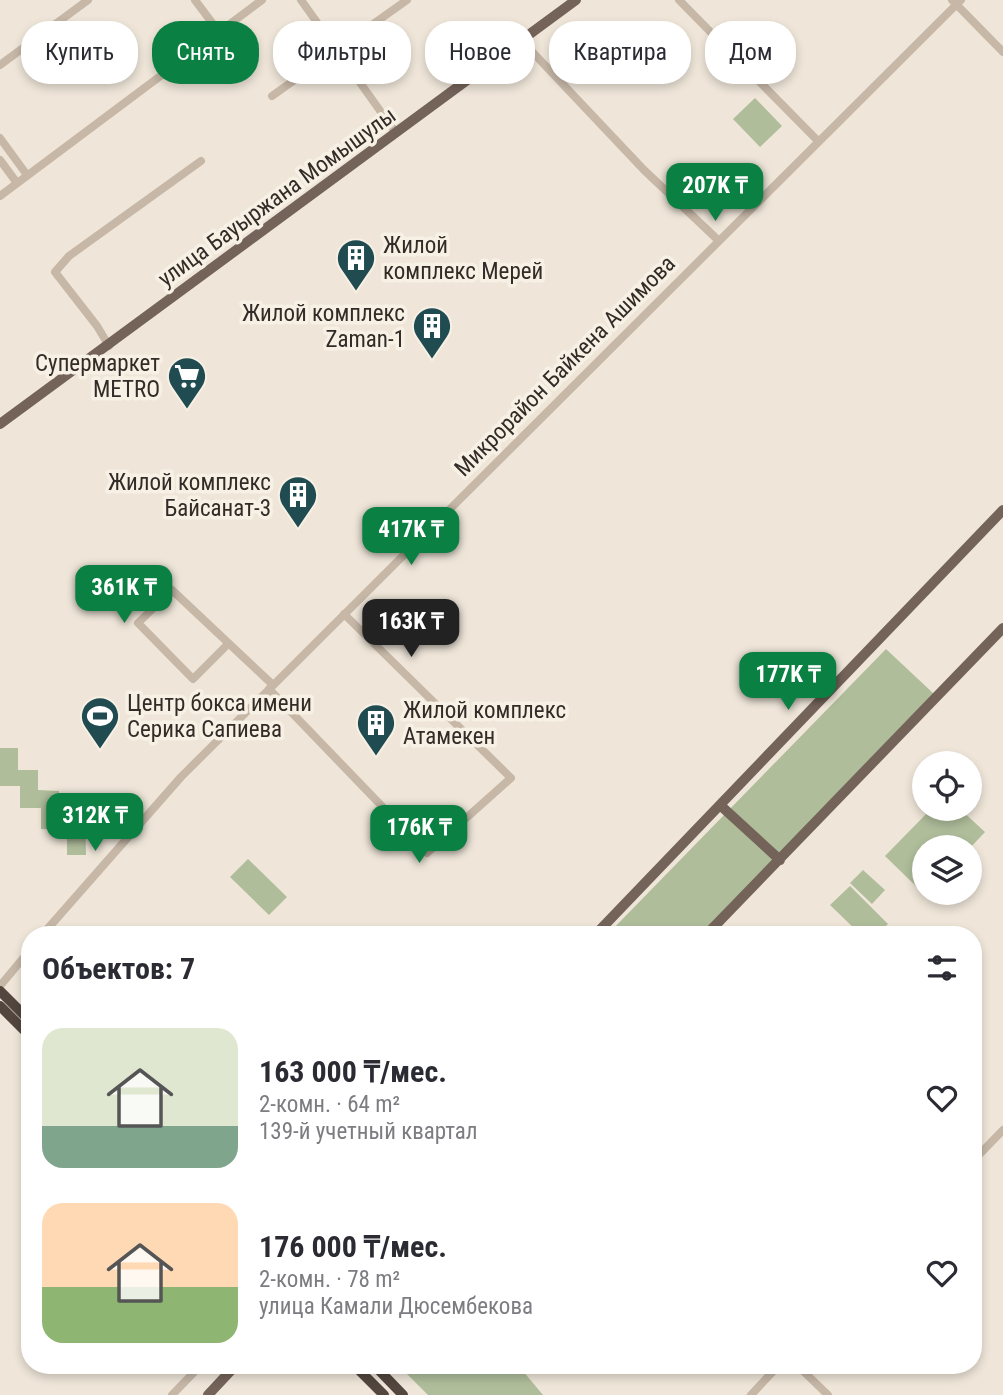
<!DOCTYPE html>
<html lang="ru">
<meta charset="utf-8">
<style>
body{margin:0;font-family:"Roboto Condensed",sans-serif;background:#f2f2f3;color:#2b2b33;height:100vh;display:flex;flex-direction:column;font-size:26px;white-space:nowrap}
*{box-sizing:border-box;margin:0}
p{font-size:23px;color:#7c7c81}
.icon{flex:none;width:38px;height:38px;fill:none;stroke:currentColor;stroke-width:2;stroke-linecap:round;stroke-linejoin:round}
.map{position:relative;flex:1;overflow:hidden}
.panel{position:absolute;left:21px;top:926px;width:961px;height:448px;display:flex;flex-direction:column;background:#fff;border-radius:28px;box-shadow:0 4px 10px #0003}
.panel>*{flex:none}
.top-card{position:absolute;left:21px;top:21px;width:962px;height:63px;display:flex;gap:14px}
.fabs{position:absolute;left:912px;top:751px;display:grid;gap:14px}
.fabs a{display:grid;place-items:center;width:70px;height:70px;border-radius:50%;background:#fff;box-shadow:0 4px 10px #0003;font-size:35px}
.price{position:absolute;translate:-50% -60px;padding:0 16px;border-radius:14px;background:#0b8043;color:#fff;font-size:23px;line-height:46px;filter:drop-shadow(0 2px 4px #0008)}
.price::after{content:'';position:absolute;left:50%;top:42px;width:21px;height:16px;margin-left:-10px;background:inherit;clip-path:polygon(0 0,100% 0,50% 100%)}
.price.active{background:#222;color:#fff}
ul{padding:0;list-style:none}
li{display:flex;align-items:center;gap:21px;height:175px;padding:0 21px}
li span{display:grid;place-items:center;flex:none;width:196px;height:140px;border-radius:21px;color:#555}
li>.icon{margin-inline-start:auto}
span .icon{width:84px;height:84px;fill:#fffc;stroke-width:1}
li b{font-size:30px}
h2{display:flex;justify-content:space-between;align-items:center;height:84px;padding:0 21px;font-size:30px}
.chip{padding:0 24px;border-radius:28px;background:#fff;box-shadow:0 4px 10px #0003;font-size:24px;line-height:63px}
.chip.active{background:#0b8043;color:#fff}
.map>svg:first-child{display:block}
.green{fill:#afbd9b}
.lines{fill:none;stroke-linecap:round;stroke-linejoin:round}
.minor{stroke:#c6b7a7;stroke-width:8}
.major{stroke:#746359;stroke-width:10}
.highway{stroke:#53463e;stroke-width:10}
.labels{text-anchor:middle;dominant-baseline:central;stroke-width:7;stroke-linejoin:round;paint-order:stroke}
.street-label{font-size:23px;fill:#332b27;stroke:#f7f0e5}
.poi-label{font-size:23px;fill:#332b27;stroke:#f7f0e5;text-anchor:start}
</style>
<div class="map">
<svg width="1003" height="1395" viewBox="0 0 1003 1395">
<rect width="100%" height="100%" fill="#efe6d9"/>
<!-- green -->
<path class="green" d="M755 98 782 126 760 147 733 119Z
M886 649 934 694 703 934H608Z
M0 748H18V770H38V790L59 791 60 817H85L86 855H67V830L41 829V808H20V786H0Z
M931 809H960L985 832 970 848 924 847V892L926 893 924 894 885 856Z
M248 859 287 897 269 915 230 877Z
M863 870 885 890 872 904 850 883Z
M850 886 888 924 878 934H860L830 905Z
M398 1365H518L543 1395H428Z"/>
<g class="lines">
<!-- minor -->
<path class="minor" d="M195 0 219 32
M301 0 396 133
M679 0 818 141
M952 0 1003 52
M522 41 644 170 718 240
M0 65 88 0
M272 96 407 0
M0 138 27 175
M0 160 17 183
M0 196 262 0
M109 346 97 326 55 272 69 256 201 161
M228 644 193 679 138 623 172 590 273 685
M269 689 427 853 511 778 344 614
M43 934 181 777 961 0
M0 986 30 950
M973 1161 1003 1130
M797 1365 828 1395
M172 1395 201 1365
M751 1395 779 1365"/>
<!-- major -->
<path class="major" d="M0 424 576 0
M720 805 780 860
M596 934 1003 510
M707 934 1003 628
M208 1395 236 1365"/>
<!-- highway -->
<path class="highway" d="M0 991 30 1021
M0 1006 30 1036
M354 1365 384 1395
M374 1365 403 1395"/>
</g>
<!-- icons -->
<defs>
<g id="building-pin" transform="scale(2.0125)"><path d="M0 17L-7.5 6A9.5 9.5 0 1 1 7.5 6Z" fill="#204b51" stroke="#f7f0e5"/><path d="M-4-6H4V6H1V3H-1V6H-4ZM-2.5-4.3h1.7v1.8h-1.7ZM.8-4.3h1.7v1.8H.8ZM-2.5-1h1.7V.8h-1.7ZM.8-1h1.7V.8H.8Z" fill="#fff"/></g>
<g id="supermarket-pin" transform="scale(2.0125)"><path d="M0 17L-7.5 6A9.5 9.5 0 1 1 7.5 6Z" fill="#204b51" stroke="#f7f0e5"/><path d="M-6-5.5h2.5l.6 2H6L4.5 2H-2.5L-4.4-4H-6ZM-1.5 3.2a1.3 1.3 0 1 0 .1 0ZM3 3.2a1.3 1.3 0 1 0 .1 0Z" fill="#fff"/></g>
<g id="stadium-pin" transform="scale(2.0125)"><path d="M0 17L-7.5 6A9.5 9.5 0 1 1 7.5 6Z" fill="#204b51" stroke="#f7f0e5"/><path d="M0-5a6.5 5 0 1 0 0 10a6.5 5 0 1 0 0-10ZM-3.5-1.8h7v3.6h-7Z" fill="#fff"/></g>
</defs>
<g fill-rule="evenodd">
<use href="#building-pin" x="356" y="258"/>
<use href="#building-pin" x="432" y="326"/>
<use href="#supermarket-pin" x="187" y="376"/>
<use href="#building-pin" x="298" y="495"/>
<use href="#stadium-pin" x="100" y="716"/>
<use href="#building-pin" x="376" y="723"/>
</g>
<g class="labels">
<!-- street labels -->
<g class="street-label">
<text transform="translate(277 197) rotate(-36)">улица Бауыржана Момышулы</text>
<text transform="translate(565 366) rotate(-45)">Микрорайон Байкена Ашимова</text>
</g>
<!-- poi labels -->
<g class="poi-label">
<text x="383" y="245">Жилой<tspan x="383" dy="26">комплекс Мерей</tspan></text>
<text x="405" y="313" text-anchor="end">Жилой комплекс<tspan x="405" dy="26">Zaman-1</tspan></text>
<text x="160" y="363" text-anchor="end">Супермаркет<tspan x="160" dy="26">METRO</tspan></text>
<text x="271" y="482" text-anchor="end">Жилой комплекс<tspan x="271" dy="26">Байсанат-3</tspan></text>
<text x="127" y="703">Центр бокса имени<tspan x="127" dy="26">Серика Сапиева</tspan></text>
<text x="403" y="710">Жилой комплекс<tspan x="403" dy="26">Атамекен</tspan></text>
</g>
</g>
</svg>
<div class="fabs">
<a><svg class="icon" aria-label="locate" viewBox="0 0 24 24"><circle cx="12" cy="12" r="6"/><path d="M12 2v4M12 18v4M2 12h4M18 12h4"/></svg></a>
<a><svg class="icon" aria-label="layers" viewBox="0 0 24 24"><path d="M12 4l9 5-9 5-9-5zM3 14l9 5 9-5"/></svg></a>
</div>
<b class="price" style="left:715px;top:223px">207K ₸</b>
<b class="price" style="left:411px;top:567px">417K ₸</b>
<b class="price" style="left:124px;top:625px">361K ₸</b>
<b class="price active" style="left:411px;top:659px">163K ₸</b>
<b class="price" style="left:788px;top:712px">177K ₸</b>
<b class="price" style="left:95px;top:853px">312K ₸</b>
<b class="price" style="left:419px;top:865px">176K ₸</b>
<div class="top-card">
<a class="chip">Купить</a>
<a class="chip active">Снять</a>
<a class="chip">Фильтры</a>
<a class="chip">Новое</a>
<a class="chip">Квартира</a>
<a class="chip">Дом</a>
</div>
<section class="panel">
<h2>Объектов: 7<svg class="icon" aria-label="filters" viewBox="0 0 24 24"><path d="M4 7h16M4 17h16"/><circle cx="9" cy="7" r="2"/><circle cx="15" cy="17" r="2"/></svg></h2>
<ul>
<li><span style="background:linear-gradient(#dfe7d0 70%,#7fa58c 0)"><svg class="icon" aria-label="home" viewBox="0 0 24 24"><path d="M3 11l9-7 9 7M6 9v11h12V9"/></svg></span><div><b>163 000 ₸/мес.</b><p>2-комн. · 64 m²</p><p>139-й учетный квартал</p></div><svg class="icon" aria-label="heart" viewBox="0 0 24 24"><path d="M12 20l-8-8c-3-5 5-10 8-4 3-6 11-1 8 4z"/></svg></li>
<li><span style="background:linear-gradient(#ffd9b3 60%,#8fb573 0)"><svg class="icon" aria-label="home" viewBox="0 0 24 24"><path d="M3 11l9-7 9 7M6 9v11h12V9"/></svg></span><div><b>176 000 ₸/мес.</b><p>2-комн. · 78 m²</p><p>улица Камали Дюсембекова</p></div><svg class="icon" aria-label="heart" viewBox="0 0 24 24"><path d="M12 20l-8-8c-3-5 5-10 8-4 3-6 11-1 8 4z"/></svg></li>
</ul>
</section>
</div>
